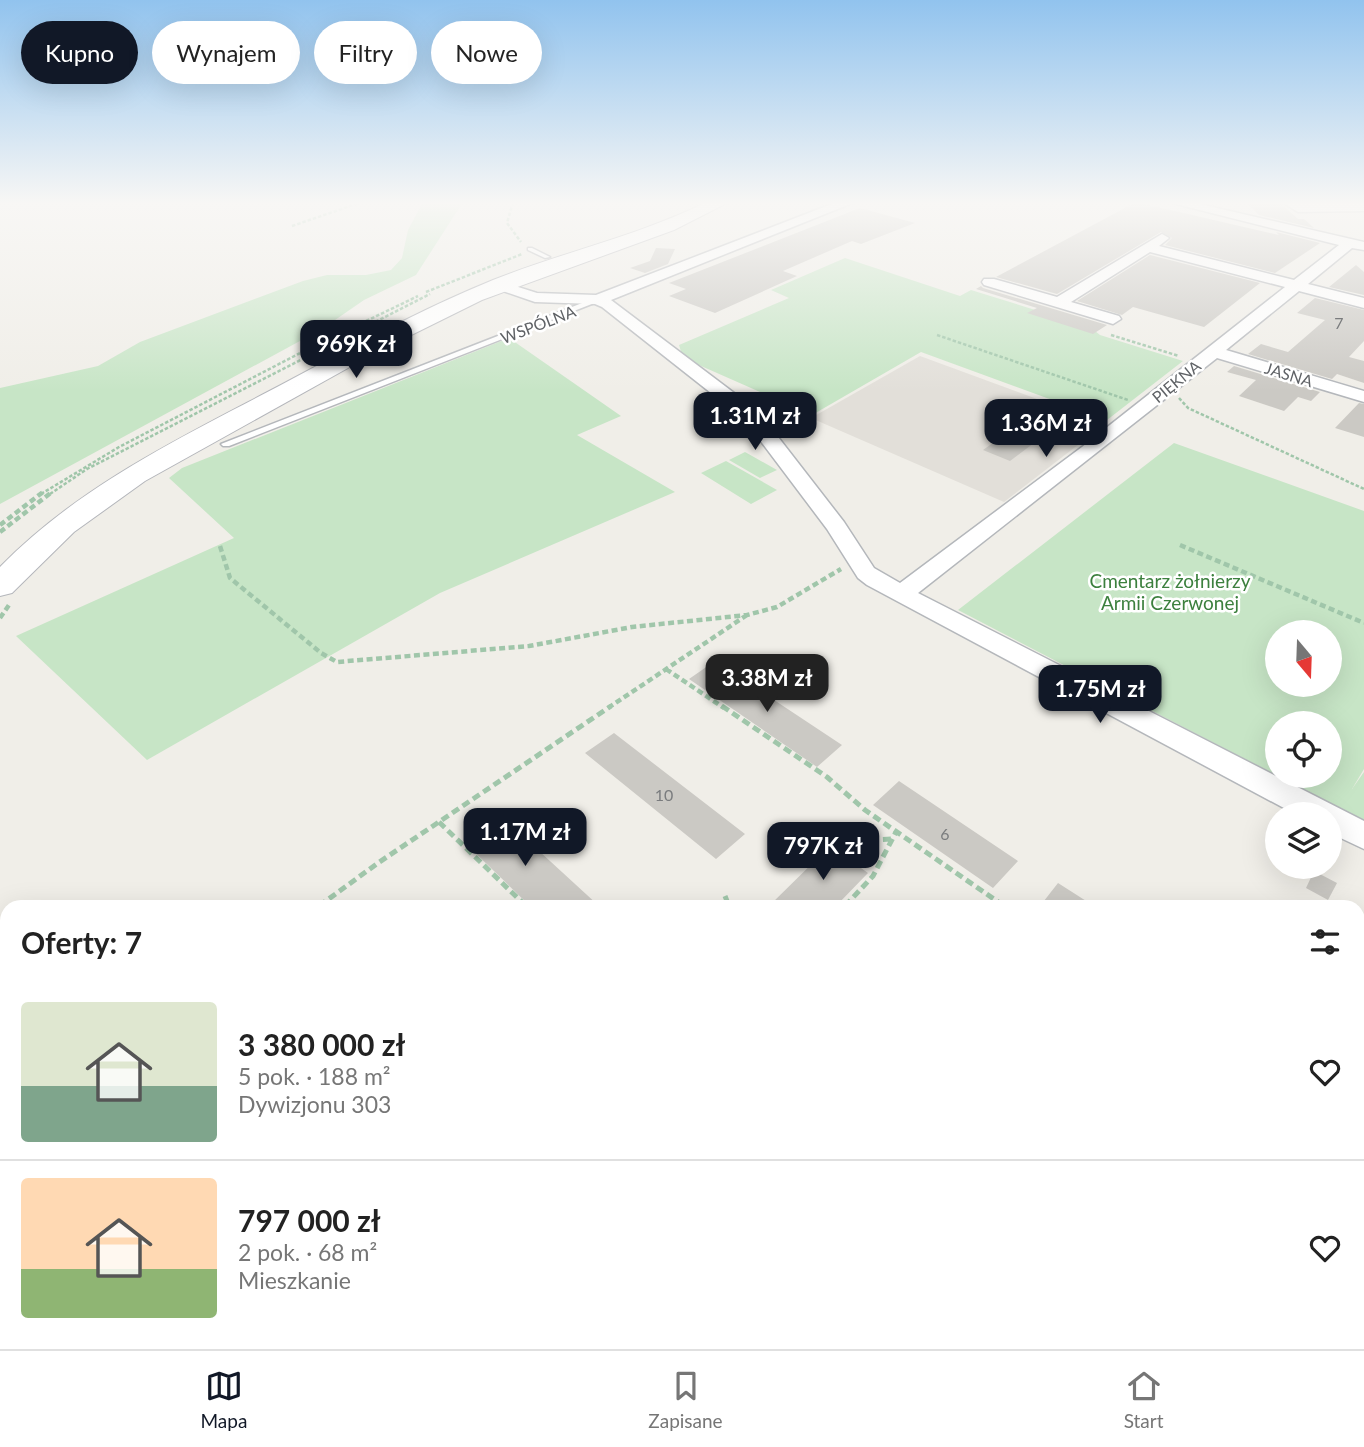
<!DOCTYPE html>
<html lang="pl">
<meta charset="utf-8">
<style>
body{margin:0;font-family:Lato,sans-serif;background:#f6f6f6;color:#222;height:100vh;display:flex;flex-direction:column;font-size:26px;white-space:nowrap}
*{box-sizing:border-box;margin:0}
p{font-size:23px;color:#767676}
.icon{flex:none;width:38px;height:38px;fill:none;stroke:currentColor;stroke-width:2;stroke-linecap:round;stroke-linejoin:round}
.map{position:relative;flex:1;overflow:hidden}
.panel{position:absolute;left:0px;top:900px;width:1365px;height:450px;display:flex;flex-direction:column;background:#fff;border-radius:21px 21px 0 0;box-shadow:0 7px 28px #0002}
.panel>*{flex:none}
.hud{position:absolute;left:21px;top:21px;width:700px;height:63px;display:flex;gap:14px}
.needle{width:46px;rotate:161deg}
.controls{position:absolute;left:1265px;top:620px;display:grid;gap:14px}
.controls a{display:grid;place-items:center;width:77px;height:77px;border-radius:50%;background:#fff;box-shadow:0 7px 28px #0002;font-size:35px}
.price{position:absolute;translate:-50% -60px;padding:0 16px;border-radius:14px;background:#111827;color:#fff;font-size:23px;line-height:46px;filter:drop-shadow(0 2px 4px #0008)}
.price::after{content:'';position:absolute;left:50%;top:42px;width:21px;height:16px;margin-left:-10px;background:inherit;clip-path:polygon(0 0,100% 0,50% 100%)}
.price.selected{background:#222;color:#fff}
ul{padding:0;list-style:none}
li{display:flex;align-items:center;gap:21px;height:175px;padding:0 21px}
li+li{border-top:2px solid #e0e0e0}
li span{display:grid;place-items:center;flex:none;width:196px;height:140px;border-radius:7px;color:#555}
li>.icon{margin-inline-start:auto}
span .icon{width:84px;height:84px;fill:#fffc;stroke-width:1}
li b{font-size:30px}
h2{display:flex;justify-content:space-between;align-items:center;height:84px;padding:0 21px;font-size:30px}
.tag{padding:0 24px;border-radius:32px;background:#fff;box-shadow:0 7px 28px #0002;font-size:24px;line-height:63px}
.tag.selected{background:#111827;color:#fff}
.tab-bar{display:flex;justify-content:space-around;align-items:center;height:98px;border-top:2px solid #e0e0e0;background:#fff;font-size:19px;color:#767676}
.tab-bar a{display:grid;justify-items:center;gap:4px}
.tab-bar .selected{color:#111827}
.map>svg:first-child{display:block}
.education{fill:#e2dfd9}
.green{fill:#c7e5c6;fill-rule:evenodd}
.building{fill:#cbc9c4}
.lines{fill:none;stroke-linecap:round;stroke-linejoin:round}
.lane-casing{stroke:#b4b7bb;stroke-width:3}
.street-casing{stroke:#b4b7bb;stroke-width:3}
.secondary-casing{stroke:#b4b6bb;stroke-width:2}
.path-far3{stroke:#a0c6aa;stroke-width:2.5;stroke-dasharray:3.5 2;stroke-linecap:butt}
.path-far2{stroke:#a0c6aa;stroke-width:4.5;stroke-dasharray:6 3.5;stroke-linecap:butt}
.path-far1{stroke:#a0c6aa;stroke-width:5;stroke-dasharray:8 4.5;stroke-linecap:butt}
.path{stroke:#a0c6aa;stroke-width:7;stroke-dasharray:10 5;stroke-linecap:butt}
.lane{fill:#fff;fill-rule:evenodd}
.street{fill:#fff;fill-rule:evenodd}
.secondary{fill:#fff;fill-rule:evenodd}
.labels{text-anchor:middle;dominant-baseline:central;stroke-width:5;stroke-linejoin:round;paint-order:stroke}
.number-label{font-size:16px;fill:#7a7c7e}
.far-street-label{font-size:16px;fill:#5f6266;stroke:#fff}
.park-label{font-size:19px;fill:#3c803e;stroke:#fff}
</style>
<div class="map">
<svg width="1364" height="1349" viewBox="0 0 1364 1349">
<rect width="100%" height="100%" fill="#f0eee8"/>
<!-- education -->
<path class="education" d="M920 356 1105 424 1004 502 811 418Z"/>
<!-- green -->
<path class="green" d="M423 202H463L416 275 364 300 322 329 0 504V388L98 366 140 342 303 281 327 275H366L391 270 402 258 408 230Z
M845 258 960 296 971 290 1090 327 1100 335 1183 361 1107 420 921 352 812 415 683 358 679 345 789 298 771 290Z
M509 338 621 416 577 435 675 492 440 593 147 760 16 636 234 538 169 478 182 468Z
M1174 443 1364 511V769L1352 789 1364 772V828L1341 809 958 610ZM1278 632H1330V684H1278ZM1278 723H1330V775H1278Z
M745 452 777 470 760 478 729 460Z
M726 461 777 490 751 504 701 473Z
M122 1342H470L475 1349H114Z"/>
<!-- building -->
<path class="building" d="M1136 202 1279 235 1276 232 1320 243 1275 273 1165 245 1172 238 1161 232 1057 294 996 277Z
M1246 202 1280 203 1298 219H1304L1314 228 1259 215Z
M860 208 915 223 861 244 852 241 783 271 797 276 715 313 669 296 686 289 669 283Z
M656 248 675 249 668 264 645 273 630 268 650 261Z
M1150 255 1260 283 1204 327 1133 307 1122 315 1077 301Z
M1356 265 1364 272V295L1329 287Z
M981 286 983 288 1107 325 1093 334 1027 313 1037 308 976 289Z
M1315 298 1364 310V341L1349 357 1364 361V383L1337 374 1332 379 1248 354 1261 344 1288 352 1325 320 1297 313Z
M1234 366 1320 392 1311 401 1298 397 1284 411 1239 396 1256 380 1227 372Z
M1359 403 1364 404V437L1335 428Z
M1028 418 1054 428 1010 461 983 450Z
M715 661 721 665 842 745 817 767 689 679Z
M614 733 745 834 716 859 585 753Z
M899 781 1018 861 993 888 873 805Z
M501 816 599 906H530L464 842Z
M830 846 868 873 836 906H769Z
M1314 871 1337 883 1328 900 1306 888Z
M1058 883 1094 906H1040Z"/>
<g class="lines">
<!-- lane casing -->
<g class="lane-casing">
<path id="lane" d="M528 248H532L550 257 545 258 528 250Z
M595 298 602 300 229 446H223L221 444Z"/>
</g>
<!-- street casing -->
<g class="street-casing">
<path id="street" d="M837 202H855L611 300 758 411 844 522 874 568 900 583 1082 447 1285 287 1150 252 1071 302 1119 316 1121 319 1113 324 984 285 982 282 984 279H994L1057 297 1162 234 1169 238 1159 246 1294 280 1339 245 1168 202H1191L1364 242V250L1352 248 1308 284 1364 298V308L1299 291 1226 350 1364 391V402L1217 358 918 593 1364 821V849L1330 833V814H1295L867 585 858 578 827 529 744 419 602 307 595 304 535 302 494 288 492 285 499 281 537 293 596 295Z
M1282 202 1364 203V211L1298 212Z
M849 1342H898L901 1349H852Z"/>
</g>
<!-- secondary casing -->
<g class="secondary-casing">
<path id="secondary" d="M707 202H729L674 230 482 300 375 353 145 481 74 532 12 593 0 596V567C79 486 180 438 279 386 349 349 419 310 493 280 563 252 638 236 707 202Z"/>
</g>
<!-- path-far3 -->
<path class="path-far3" d="M513 202 507 223 521 242
M292 226 362 202
M426 292 522 254
M937 335 1128 400
M1111 335 1179 356
M1179 398 1188 408 1364 489
M41 494 119 447 306 350 418 296
M50 494 87 469 430 294"/>
<!-- path-far2 -->
<path class="path-far2" d="M0 525 43 492
M0 532 52 492
M1180 545 1364 623
M220 546 230 578 321 653 337 662 529 646 632 627 747 615 777 607 841 569
M0 618 9 605
M666 669 724 708
M608 708 747 615"/>
<!-- path-far1 -->
<path class="path-far1" d="M722 706 827 777 865 810 1004 906
M439 822 526 906
M783 844 893 839
M725 896 729 906
M319 906 378 863 611 706
M845 906 873 876 896 832"/>
<!-- path -->
<path class="path" d="M1358 1023 1364 1022
M1358 1121 1364 1124
M0 1140 7 1135
M1017 1342 1020 1349
M1102 1342 1118 1349"/>
<!-- lane -->
<use href="#lane" class="lane"/>
<!-- street -->
<use href="#street" class="street"/>
<!-- secondary -->
<use href="#secondary" class="secondary"/>
</g>
<!-- sky -->
<linearGradient id="sky" x2="0" y2="1"><stop stop-color="#91c3ee"/><stop offset="0.52" stop-color="#f8f7f5"/><stop offset="1" stop-color="#f8f7f5" stop-opacity="0"/></linearGradient>
<rect width="1364" height="391" fill="url(#sky)"/>
<g class="labels">
<!-- number labels -->
<g class="number-label">
<text x="1339" y="322">7</text>
<text x="664" y="794">10</text>
<text x="945" y="833">6</text>
</g>
<!-- far-street labels -->
<g class="far-street-label">
<text transform="translate(538 324) rotate(-21)">WSPÓLNA</text>
<text transform="translate(1289 374) rotate(17)">JASNA</text>
<text transform="translate(1176 381) rotate(-39)">PIĘKNA</text>
</g>
<!-- park labels -->
<g class="park-label">
<text x="1170" y="580">Cmentarz żołnierzy<tspan x="1170" dy="22">Armii Czerwonej</tspan></text>
</g>
</g>
</svg>
<div class="controls">
<a><svg class="needle" viewBox="-14 -14 28 28"><path d="M0-13l5 13h-10z" fill="#e53935"/><path d="M0 13l5-13h-10z" fill="#767676"/></svg></a>
<a><svg class="icon" aria-label="locate" viewBox="0 0 24 24"><circle cx="12" cy="12" r="6"/><path d="M12 2v4M12 18v4M2 12h4M18 12h4"/></svg></a>
<a><svg class="icon" aria-label="layers" viewBox="0 0 24 24"><path d="M12 4l9 5-9 5-9-5zM3 14l9 5 9-5"/></svg></a>
</div>
<b class="price" style="left:356px;top:380px">969K zł</b>
<b class="price" style="left:755px;top:452px">1.31M zł</b>
<b class="price" style="left:1046px;top:459px">1.36M zł</b>
<b class="price selected" style="left:767px;top:714px">3.38M zł</b>
<b class="price" style="left:1100px;top:725px">1.75M zł</b>
<b class="price" style="left:525px;top:868px">1.17M zł</b>
<b class="price" style="left:823px;top:882px">797K zł</b>
<div class="hud">
<a class="tag selected">Kupno</a>
<a class="tag">Wynajem</a>
<a class="tag">Filtry</a>
<a class="tag">Nowe</a>
</div>
<section class="panel">
<h2>Oferty: 7<svg class="icon" aria-label="filters" viewBox="0 0 24 24"><path d="M4 7h16M4 17h16"/><circle cx="9" cy="7" r="2"/><circle cx="15" cy="17" r="2"/></svg></h2>
<ul>
<li><span style="background:linear-gradient(#dfe7d0 60%,#7fa58c 0)"><svg class="icon" aria-label="home" viewBox="0 0 24 24"><path d="M3 11l9-7 9 7M6 9v11h12V9"/></svg></span><div><b>3 380 000 zł</b><p>5 pok. · 188 m²</p><p>Dywizjonu 303</p></div><svg class="icon" aria-label="heart" viewBox="0 0 24 24"><path d="M12 20l-8-8c-3-5 5-10 8-4 3-6 11-1 8 4z"/></svg></li>
<li><span style="background:linear-gradient(#ffd9b3 65%,#8fb573 0)"><svg class="icon" aria-label="home" viewBox="0 0 24 24"><path d="M3 11l9-7 9 7M6 9v11h12V9"/></svg></span><div><b>797 000 zł</b><p>2 pok. · 68 m²</p><p>Mieszkanie</p></div><svg class="icon" aria-label="heart" viewBox="0 0 24 24"><path d="M12 20l-8-8c-3-5 5-10 8-4 3-6 11-1 8 4z"/></svg></li>
</ul>
</section>
</div>
<nav class="tab-bar">
<a class="selected"><svg class="icon" aria-label="map" viewBox="0 0 24 24"><path d="M3 6l6-2 6 2 6-2v14l-6 2-6-2-6 2zM9 4v14M15 6v14"/></svg>Mapa</a>
<a><svg class="icon" aria-label="saved" viewBox="0 0 24 24"><path d="M7 4h10v16l-5-4-5 4z"/></svg>Zapisane</a>
<a><svg class="icon" aria-label="home" viewBox="0 0 24 24"><path d="M3 11l9-7 9 7M6 9v11h12V9"/></svg>Start</a>
</nav>
